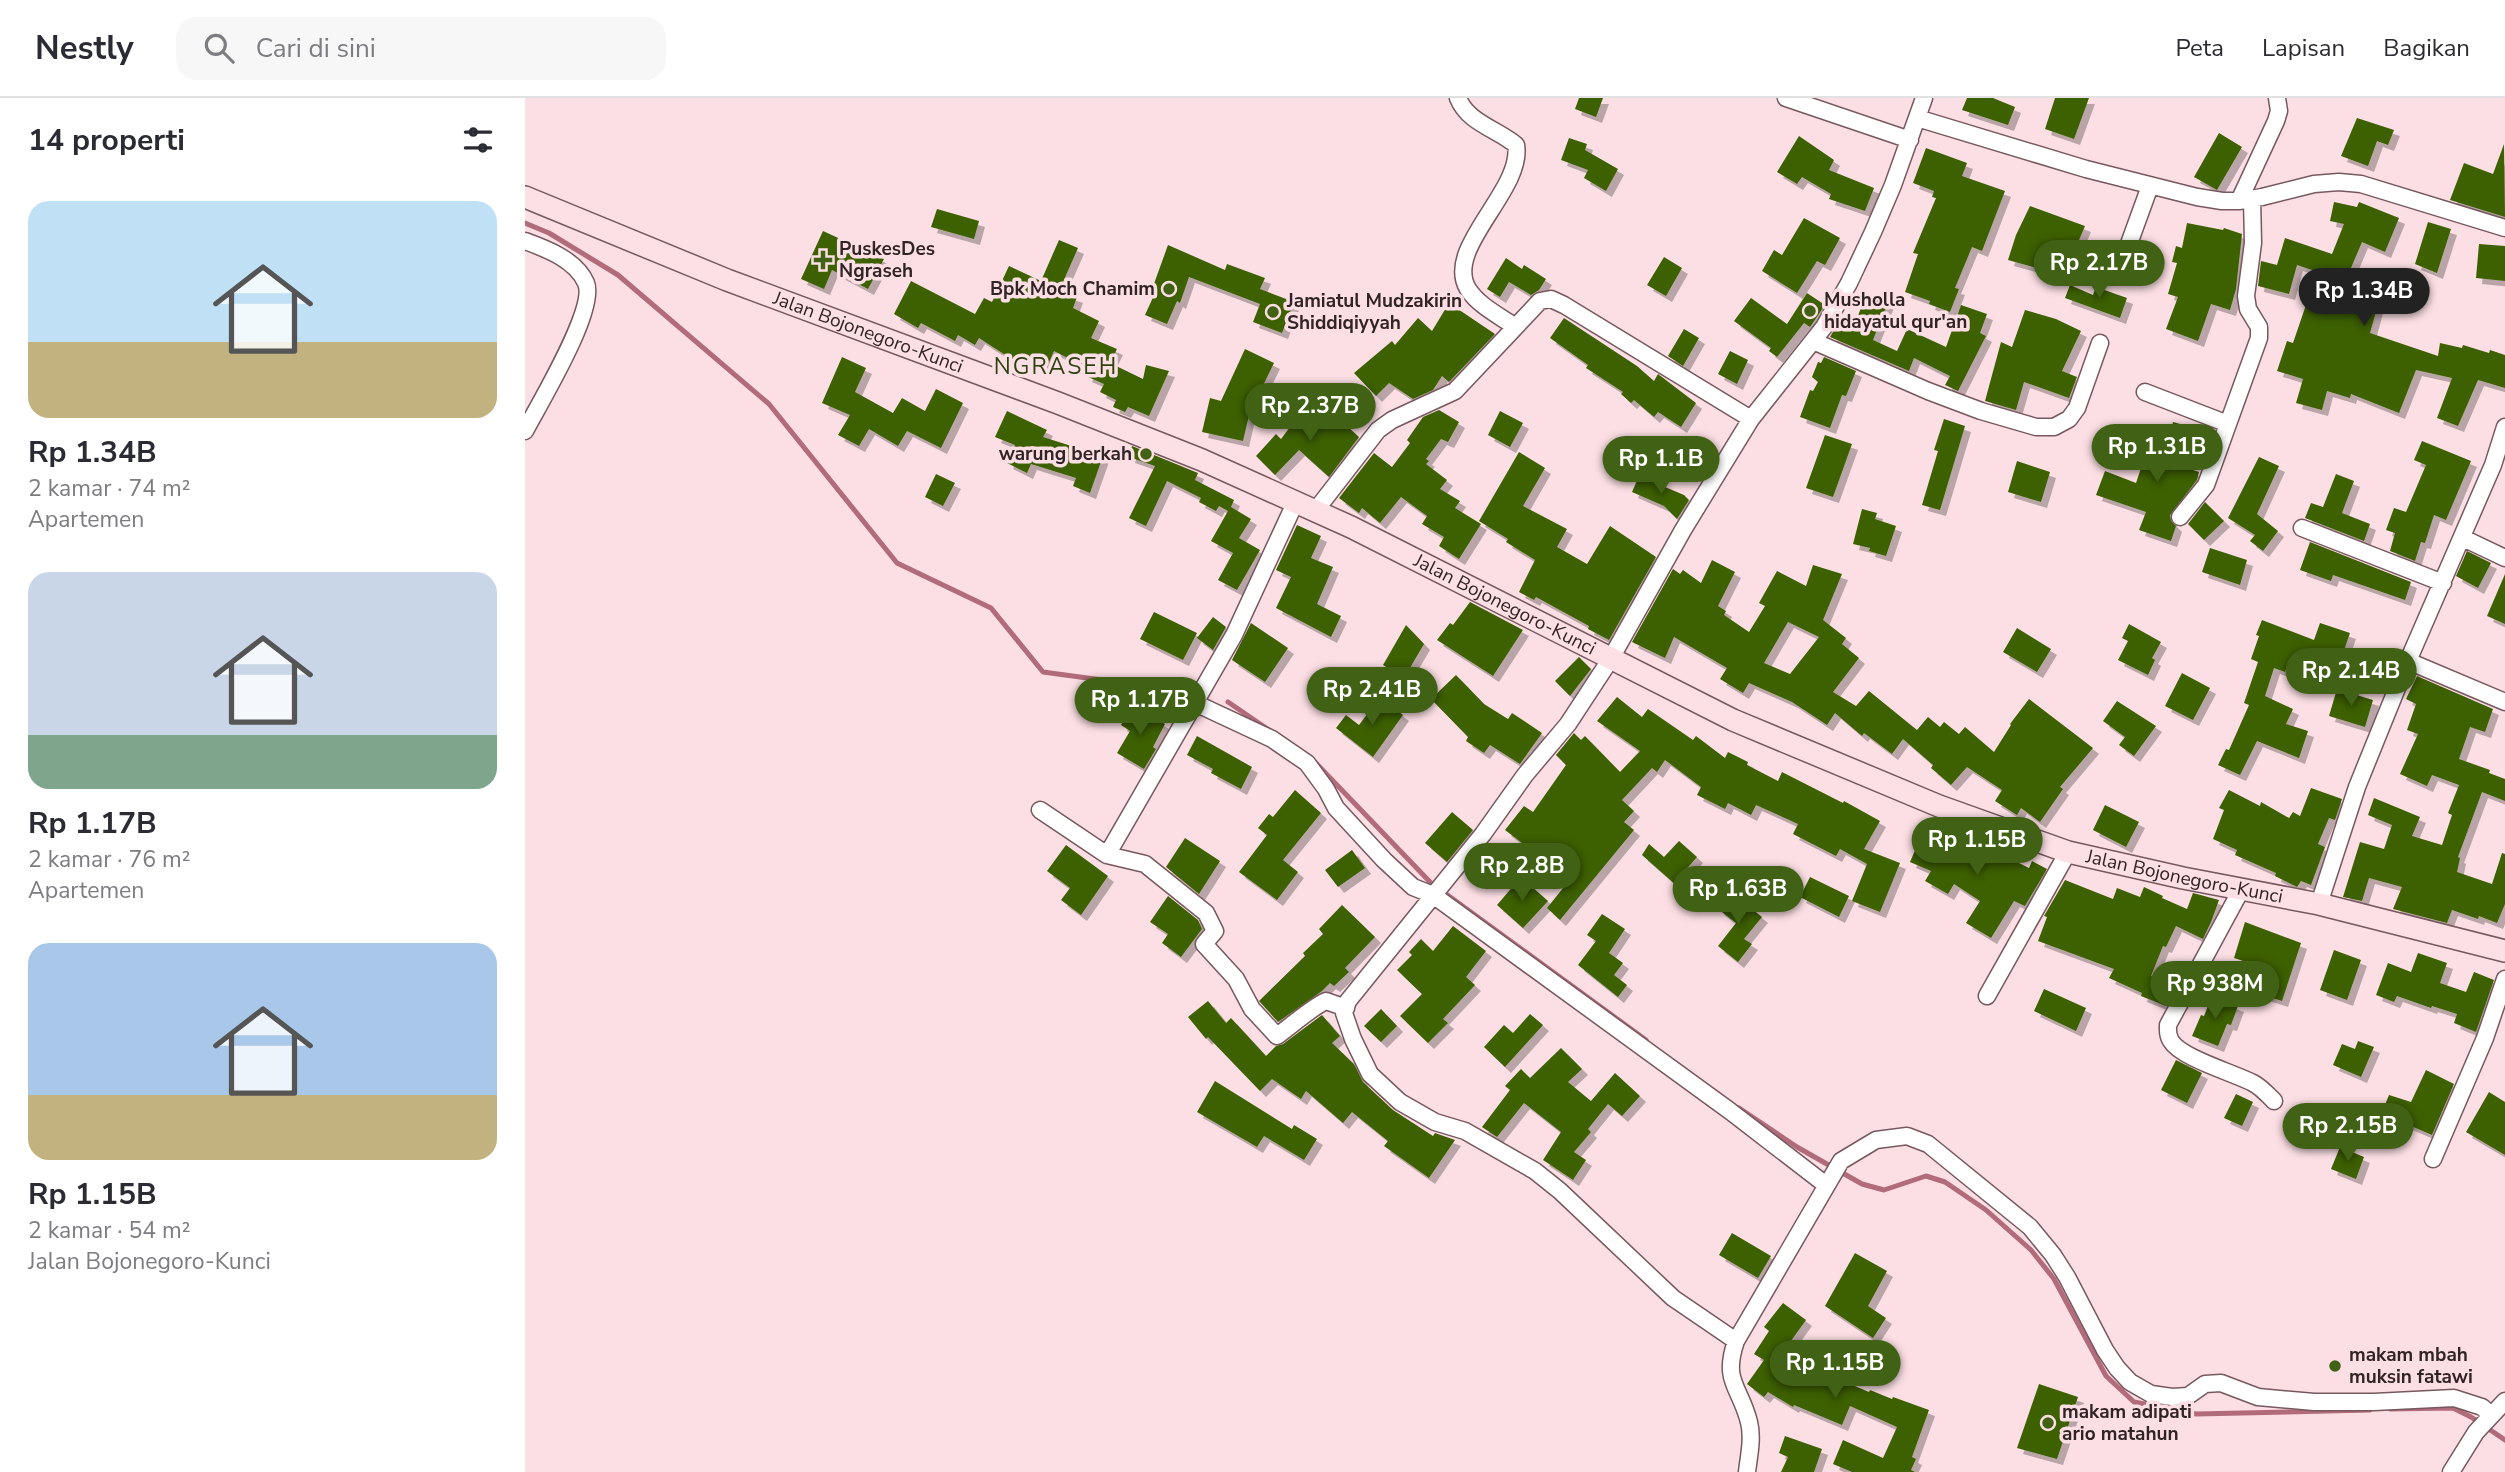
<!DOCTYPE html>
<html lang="id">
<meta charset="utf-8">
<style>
body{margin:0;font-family:"Nunito Sans",sans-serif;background:#f7f7f7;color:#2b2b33;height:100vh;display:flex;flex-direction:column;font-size:26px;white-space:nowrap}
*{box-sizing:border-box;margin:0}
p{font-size:23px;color:#7c7c81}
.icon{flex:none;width:38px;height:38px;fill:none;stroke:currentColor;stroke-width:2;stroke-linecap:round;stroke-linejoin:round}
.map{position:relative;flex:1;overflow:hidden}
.details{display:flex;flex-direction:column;background:#fff;width:525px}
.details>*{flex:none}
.price{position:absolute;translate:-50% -60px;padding:0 16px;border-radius:24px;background:#416115;color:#fff;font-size:23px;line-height:46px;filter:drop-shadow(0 2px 4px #0008)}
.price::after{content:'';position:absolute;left:50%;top:42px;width:21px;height:16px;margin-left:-10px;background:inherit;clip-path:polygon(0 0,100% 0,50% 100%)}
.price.current{background:#222;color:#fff}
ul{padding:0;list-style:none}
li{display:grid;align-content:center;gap:14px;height:371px;padding:0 28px}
li span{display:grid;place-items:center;height:217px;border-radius:21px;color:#555}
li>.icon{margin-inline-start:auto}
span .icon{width:126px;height:126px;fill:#fffc;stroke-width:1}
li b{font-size:30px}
h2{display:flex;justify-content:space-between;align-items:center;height:84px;padding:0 28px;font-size:30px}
header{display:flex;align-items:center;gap:42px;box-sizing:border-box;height:98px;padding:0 35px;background:#fff;border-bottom:2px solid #e1e1e2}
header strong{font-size:33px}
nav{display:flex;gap:38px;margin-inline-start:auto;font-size:24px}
.search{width:490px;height:63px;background:#f7f7f7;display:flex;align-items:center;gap:18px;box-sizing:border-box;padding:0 24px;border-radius:21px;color:#7c7c81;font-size:26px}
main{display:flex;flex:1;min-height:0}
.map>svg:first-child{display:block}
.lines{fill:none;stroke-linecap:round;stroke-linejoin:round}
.stream{stroke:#b26b7b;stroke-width:5}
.building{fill:#3d6101;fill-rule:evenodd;filter:url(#shadow)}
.minor-casing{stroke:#76585e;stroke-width:19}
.secondary-casing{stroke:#76585e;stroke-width:24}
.minor{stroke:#fff;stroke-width:16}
.secondary{stroke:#fddfe6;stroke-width:21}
.poi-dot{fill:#416115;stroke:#fcdfe4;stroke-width:2.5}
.labels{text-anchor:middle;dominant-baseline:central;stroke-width:7;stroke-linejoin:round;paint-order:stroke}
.poi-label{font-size:19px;font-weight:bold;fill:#312426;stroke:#fcdfe4;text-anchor:start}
.street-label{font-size:19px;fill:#312426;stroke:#fcdfe4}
.quarter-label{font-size:23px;letter-spacing:2px;fill:#2c420f;stroke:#fcdfe4}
</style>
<header>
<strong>Nestly</strong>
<div class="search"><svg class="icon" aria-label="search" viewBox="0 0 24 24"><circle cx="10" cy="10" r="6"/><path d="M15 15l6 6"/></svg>Cari di sini</div>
<nav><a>Peta</a><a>Lapisan</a><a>Bagikan</a></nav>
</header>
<main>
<section class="details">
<h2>14 properti<svg class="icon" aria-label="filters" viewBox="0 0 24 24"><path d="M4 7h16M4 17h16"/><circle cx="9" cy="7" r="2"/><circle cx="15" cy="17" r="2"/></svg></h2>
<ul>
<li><span style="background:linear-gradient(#bfe0f5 65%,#c2b280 0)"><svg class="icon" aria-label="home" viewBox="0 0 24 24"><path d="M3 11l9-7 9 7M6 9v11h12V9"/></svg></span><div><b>Rp 1.34B</b><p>2 kamar · 74 m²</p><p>Apartemen</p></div></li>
<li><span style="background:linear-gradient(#c9d6e8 75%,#7fa58c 0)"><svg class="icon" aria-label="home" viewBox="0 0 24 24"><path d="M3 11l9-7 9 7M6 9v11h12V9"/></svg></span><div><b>Rp 1.17B</b><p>2 kamar · 76 m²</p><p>Apartemen</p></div></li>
<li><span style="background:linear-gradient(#a9c7e8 70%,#c2b280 0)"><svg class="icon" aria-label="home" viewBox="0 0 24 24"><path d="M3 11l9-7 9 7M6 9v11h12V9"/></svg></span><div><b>Rp 1.15B</b><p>2 kamar · 54 m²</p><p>Jalan Bojonegoro-Kunci</p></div></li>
</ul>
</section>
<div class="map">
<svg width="1980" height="1374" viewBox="0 0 1980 1374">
<defs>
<filter id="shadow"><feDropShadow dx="6" dy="6" stdDeviation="0" flood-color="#0004"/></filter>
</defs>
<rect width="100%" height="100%" fill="#fcdfe4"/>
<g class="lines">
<!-- stream -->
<path class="stream" d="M0 125 24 135 93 177 244 306 372 465 466 510 518 574 658 593
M703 604 744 632
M787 661 906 785 1121 942
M1214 1010 1272 1049 1337 1086 1359 1092 1401 1078 1420 1084 1461 1112 1506 1152 1529 1181 1581 1278 1609 1304 1671 1316 1845 1312
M1865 1311 1928 1310 1946 1319 1980 1342"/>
</g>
<!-- building -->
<path class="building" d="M1054 0H1078L1071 19 1050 11Z
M1442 0H1468L1490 9 1483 27 1437 12Z
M1530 0H1564L1549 41 1520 31Z
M1832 20 1869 32 1863 47 1852 43 1843 68 1816 58Z
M1694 35 1717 49 1692 92 1669 79Z
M1274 38 1309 62 1304 72 1349 90 1340 113 1304 101 1306 96 1277 79 1272 86 1252 74Z
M1044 40 1062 46 1060 52 1093 71 1081 93 1059 80 1063 72 1036 62Z
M1979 46 1980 119 1925 102 1939 65 1968 76Z
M1401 50 1442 65 1437 78 1480 93 1457 153 1447 149 1430 190 1434 191 1425 214 1404 206 1405 203 1380 194 1393 156 1388 155 1411 100 1407 99 1409 93 1388 85Z
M1809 104 1832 109 1834 104 1874 120 1860 154 1837 144 1826 170 1860 181 1845 235 1913 258 1915 245 1937 250 1938 247 1964 255 1965 252 1980 257V290L1953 282 1933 328 1912 320 1927 280 1891 272 1874 315 1826 296 1825 300 1802 293 1797 312 1771 305 1778 281 1752 273 1762 243 1768 245 1783 201 1788 203 1799 176 1772 167 1764 196 1733 188 1736 163 1752 167 1760 140 1807 156 1819 126 1805 123Z
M1505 108 1560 128 1549 154 1544 151 1537 177 1483 162 1491 137Z
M412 111 454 123 449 141 406 129Z
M1279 120 1315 140 1300 167 1292 163 1272 195 1237 173 1249 152 1257 157Z
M1903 124 1926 131 1912 175 1890 166Z
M1662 125 1698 132 1699 130 1717 136 1711 191 1705 212 1686 206 1673 243 1641 231 1653 199 1643 196 1652 165 1647 164 1651 148 1657 150Z
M298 133 359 161 343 191 307 172 299 191 276 181Z
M534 142 553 150 534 193 552 199 548 210 574 223 566 240 592 251 585 265 618 281 621 267 644 273 624 318 603 309 600 314 588 309 591 302 575 294 579 286 561 278 564 271 529 253 522 269 495 258 491 264 454 240 450 247 433 237 430 243 396 225 393 230 369 216 386 183 450 216 459 200 467 204 484 168 516 183Z
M1954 146 1980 148V183L1951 180Z
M643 147 700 172 702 166 740 180 735 191 769 204 757 235 728 224 735 206 664 179 655 205 652 203 642 226 620 217 630 195 626 194Z
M1139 159 1157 170 1141 198 1122 187Z
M981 160 997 171 999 167 1021 181 1014 192 1006 197 984 184 975 199 962 191Z
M1545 187 1568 197 1571 189 1602 200 1595 220 1540 200Z
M1282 195 1300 207 1285 229 1279 225 1252 259 1244 253 1246 250 1209 223 1226 200 1262 226Z
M1342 195 1363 204 1348 242 1372 253 1382 231 1421 249 1436 207 1462 216 1455 235 1461 238 1433 293 1420 287 1425 278 1389 260 1384 273 1305 239 1316 220 1330 225Z
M924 205 970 236 924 284 917 278 908 292 888 301 864 285 851 298 829 275 867 243 870 247 893 220 907 233Z
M1500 212 1531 221 1556 233 1537 273 1552 279 1544 300 1499 284 1491 312 1460 303 1476 244 1487 249Z
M1039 220 1112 268 1129 283 1133 276 1171 305 1156 329 1133 314 1129 319 1109 302 1106 305 1096 296 1098 294 1061 270 1063 267 1025 240Z
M1159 231 1174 240 1158 268 1143 258Z
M720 251 749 265 731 302 728 300 718 343 677 334 685 300 696 303Z
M1205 253 1223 262 1212 286 1193 276Z
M317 259 341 270 330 294 368 315 377 300 400 313 411 291 438 305 416 350 382 333 373 348 344 331 334 348 313 337 325 317 297 305Z
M1299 259 1331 273 1321 298 1317 297 1305 330 1275 319 1285 292 1288 293 1293 284 1287 279 1293 264 1296 265Z
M781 308 804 326 811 318 834 339 804 379 774 352 750 377 731 358 751 336 756 341Z
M914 312 934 324 923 344 916 341 901 361 904 363 901 366 922 382 915 391 935 403 930 410 956 426 934 461 914 448 919 439 897 426 902 418 876 399 855 425 837 410 834 415 814 400 849 355 867 369 885 345 882 342 898 319Z
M482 313 522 332 518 339 578 358 565 395 548 388 551 380 506 366 502 375 482 365 490 347 470 339Z
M975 313 998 325 985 349 963 337Z
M1419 321 1440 328 1415 412 1397 407 1413 353 1409 352Z
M1648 324 1670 330 1659 369 1674 374 1672 382 1645 417 1646 423 1651 428 1646 443 1614 432 1621 414 1571 397 1580 373 1611 385 1620 358 1635 362 1640 345H1643Z
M1300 337 1327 346 1308 399 1281 390Z
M1897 343 1946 363 1921 422 1909 417 1900 445 1896 444 1890 463 1865 453 1870 435 1861 432 1869 410 1881 414 1901 367 1889 362Z
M607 348 673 375 670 382 709 402 706 409 726 421 714 440 735 452 712 492 693 482 708 455 686 443 703 413 694 408 691 413 674 404 676 400 642 383 621 428 604 420 630 368 604 359Z
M994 354 1020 370 998 408 1042 431 1032 449 1062 466 1085 428 1131 459 1084 542 1063 531 1064 528 1011 499 1009 502 994 494 1010 462 981 444 983 441 954 423Z
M1734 359 1754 368 1732 416 1753 433 1738 453 1725 443 1730 437 1703 420Z
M1492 363 1525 374 1516 404 1483 394Z
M411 376 430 385 418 408 400 399Z
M1811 376 1829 383 1817 415 1845 426 1839 443 1780 420 1786 405 1798 409Z
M1114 378 1159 397 1164 402 1152 421 1139 408 1107 394Z
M1680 404 1699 423 1679 442 1663 426Z
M1337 411 1352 415 1350 421 1371 428 1361 458 1344 453 1345 450 1328 446Z
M772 427 796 438 786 460 808 469 792 506 816 518 806 539 751 510 766 479 751 472Z
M1785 444 1886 484 1880 502 1808 477 1806 483 1775 472Z
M1685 450 1722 462 1715 487 1677 474Z
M1942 453 1966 465 1953 490 1931 478Z
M1187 462 1210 474 1193 508 1201 513 1199 517 1224 534 1240 508 1234 505 1252 473 1281 488 1288 467 1317 476 1298 522 1321 540 1317 546 1334 560 1308 594 1331 608 1344 593 1392 632 1403 619 1415 629 1419 624 1434 636 1440 629 1469 654 1486 627 1485 626 1504 601 1568 650 1535 689 1538 691 1515 724 1496 710 1492 717 1470 703 1477 692 1442 669 1426 687 1406 670 1408 667 1378 641 1367 656 1339 635 1337 638 1310 615 1302 627 1267 604 1224 585 1218 595 1195 581 1202 570 1149 539 1140 560 1107 544 1148 471 1155 476 1158 472 1176 485ZM1263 524 1294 539 1265 576 1239 565Z
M1980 476V526L1962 518Z
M945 504 998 532 968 578 912 542 925 525 928 527Z
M629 514 672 535 658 562 615 541Z
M688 519 701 529 688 552 672 540Z
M1737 522 1789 542 1795 525 1825 535 1810 578 1764 562 1760 574 1749 570 1740 598 1768 611 1761 626 1783 633 1774 660 1732 643 1715 677 1693 667 1701 651 1704 652 1724 607 1719 605 1733 564 1726 561 1734 538 1731 537Z
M726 525 763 550 740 584 707 562Z
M1604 526 1636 544 1627 560 1630 562 1623 577 1593 562 1603 543 1597 540Z
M881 527 899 546 879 580 858 567Z
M1492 530 1526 551 1512 574 1478 554Z
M1054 559 1066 571 1045 598 1030 583Z
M1657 575 1685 590 1668 622 1640 608Z
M931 577 959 606 983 621 987 615 1017 635 995 666 965 647 959 655 941 643 943 639 906 601Z
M1892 578 1968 611 1960 634 1945 629 1934 661 1965 672 1964 675 1980 681V703L1957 694 1933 759 1935 760 1932 774 1967 786 1977 755 1980 756V806L1972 825 1954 818 1953 821 1927 812 1922 825 1868 811 1877 789 1844 780 1837 803 1818 799 1835 744 1859 751 1867 727 1843 717 1849 700 1895 719 1887 738 1917 747 1927 717 1923 715 1934 687 1907 677 1902 688 1875 676 1893 636 1882 632 1891 606 1881 601Z
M1812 591 1848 602 1840 629 1804 618Z
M855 599 878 617 848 659 811 630 821 617 834 627Z
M1092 599 1117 619 1123 611 1168 642 1171 638 1200 660 1203 654 1223 664 1222 667 1253 683 1257 674 1318 705 1319 703 1355 723 1339 751 1375 765 1355 814 1327 803 1342 766 1315 751 1311 758 1268 736 1273 726 1231 707 1226 717 1203 705 1200 711 1172 697 1176 689 1140 662 1132 674 1127 670 1097 702 1109 713 1099 724 1109 732 1035 822 1022 810 1051 774 1028 756 1022 764 980 732 999 708 1008 714 1041 667 1031 657 1049 635 1056 642 1060 638 1095 674 1115 653 1072 623Z
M1592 603 1631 628 1609 658 1594 647 1600 639 1578 623Z
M607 607 640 626 628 649 631 651 619 671 592 655 605 633 596 627Z
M672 638 727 669 716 691 686 675 688 671 662 657Z
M1786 690 1817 701 1810 722 1804 720 1793 746 1800 749 1786 787 1776 783 1772 789 1750 778 1751 775 1710 757 1712 752 1688 741 1699 712 1694 710 1704 692 1735 708 1736 704 1764 720 1768 714 1775 718Z
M770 692 796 715 758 762 773 774 752 802 714 774 742 737 733 730 744 716 748 719Z
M1580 707 1614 724 1601 749 1568 732Z
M927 714 948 732 922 764 900 745Z
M1404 720 1422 728 1415 744 1450 765 1460 748 1504 770 1507 763 1522 771 1500 808 1489 803 1466 840 1441 825 1455 803 1429 786 1423 796 1400 783 1406 773 1385 764Z
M660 740 695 763 674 796 641 769Z
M1154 743 1172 759 1157 776 1168 785 1160 795 1117 757 1124 746 1139 759Z
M541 747 583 778 556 817 536 802 545 790 522 773Z
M827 752 840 770 813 789 800 772Z
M996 779 1023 803 998 830 972 807Z
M1285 779 1324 798 1314 819 1275 799Z
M1540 782 1588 801 1592 790 1615 799 1619 789 1638 798 1637 800 1662 811 1668 795 1694 802 1686 824 1678 841 1651 828 1641 849 1638 848 1626 878 1652 888 1641 908 1616 898 1617 895 1584 880 1589 871 1513 843 1522 819 1519 818Z
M1206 794 1237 819 1219 841 1227 846 1213 864 1193 848 1211 825 1193 811Z
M643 798 673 822 677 831 656 859 637 845 643 836 625 824Z
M817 807 850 839 820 870 824 874 809 888 805 885 797 893 753 924 734 903 780 858 778 855 798 836 794 831Z
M1077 816 1100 831 1084 855 1098 865 1089 877 1102 887 1093 899 1053 867 1071 843 1062 837Z
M1720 824 1776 845 1757 903 1726 893 1734 868 1709 860Z
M928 828 961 853 941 879 950 887 918 921 923 925 903 945 875 918 897 896 872 872 887 857 884 854 896 841 908 853Z
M1809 852 1836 862 1822 902 1795 892Z
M1893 855 1922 865 1915 885 1941 894 1949 874 1969 882 1951 934 1929 925 1932 916 1907 908 1906 910 1872 898 1869 904 1851 897 1863 865 1886 874Z
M1519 891 1561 910 1551 933 1509 913Z
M1687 898 1713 908 1706 927 1702 926 1693 948 1667 938 1676 917 1679 918Z
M683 903 701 925 706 920 741 958 751 948 758 946 797 917 815 938 807 945 829 966 838 984 868 1012 908 1038 910 1035 930 1042 904 1080 859 1048 863 1043 827 1014 818 1025 781 993 776 1001 747 981 735 993 683 939 681 941 663 919Z
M856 911 872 928 856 944 839 928Z
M1005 916 1018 927 980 969 959 949 979 927 988 935Z
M1833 943 1849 949 1836 979 1808 967 1817 946 1830 951Z
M1036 950 1057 971 1043 984 1066 1003 1090 975 1115 998 1097 1018 1083 1006 1063 1031 1066 1034 1049 1054 1061 1062 1048 1082 1018 1062 1036 1034 999 1005 972 1039 957 1029 985 992 980 988 996 971 1005 980Z
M1651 962 1677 975 1662 1005 1636 992Z
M1901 972 1929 986 1907 1037 1872 1022 1869 1031 1853 1024 1864 997 1886 1004Z
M690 983 767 1031 769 1027 792 1041 779 1062 739 1038 732 1049 672 1014Z
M1964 994 1980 1004V1057L1941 1034Z
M1711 996 1728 1004 1717 1028 1699 1020Z
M1815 1049 1839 1059 1831 1081 1806 1071Z
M1207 1135 1246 1158 1233 1180 1194 1157Z
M1330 1155 1362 1173 1343 1208 1361 1220 1348 1240 1300 1208Z
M1258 1205 1281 1222 1258 1254 1264 1257 1262 1260 1298 1284 1301 1276 1344 1294 1345 1292 1367 1301 1368 1299 1404 1312 1387 1359 1391 1361 1386 1372 1390 1374H1327L1308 1366 1318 1342 1358 1360 1372 1329 1325 1308 1317 1327 1269 1307 1268 1309 1243 1294 1239 1299 1222 1286 1239 1262 1229 1256 1244 1233 1239 1229Z
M1514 1286 1553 1299 1532 1361 1492 1350Z
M1260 1338 1297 1351 1289 1374H1256L1263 1359 1254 1355Z"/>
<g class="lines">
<!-- minor casing -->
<g class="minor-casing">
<path id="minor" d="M933 0C943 25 972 31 991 47 999 92 918 150 943 191 953 207 973 217 989 228
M1261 0 1385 42
M1392 20 1561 71 1672 99 1697 103H1714L1737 99 1789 86 1814 84 1836 86 1980 130
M1714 103 1751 23 1754 13 1752 0
M0 143C22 151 51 162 61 185 72 211 14 306 0 333
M1561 162 1591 170 1597 165 1625 88
M1288 243 1403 293 1456 313 1511 329H1529L1544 321 1552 310 1575 245
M1620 294 1703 326
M791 412 853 332 867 322 930 293 1015 203 1026 201 1039 207 1226 321
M1655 419 1681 387 1734 240V229L1723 211 1721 198 1728 145 1727 101
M1777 430 1918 485
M1938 440 1980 460
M1883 563 1980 604
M670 605 747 641 782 665 801 691 811 710 859 762 888 789 908 797 1205 1013 1301 1087
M515 712 582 757 620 766 681 815 690 833 679 846 711 881 727 911 752 938C766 928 787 909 801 903L821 910
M582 757 709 537 771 403
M1716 792 1643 927C1643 933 1642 937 1646 943 1656 960 1709 975 1728 985 1736 989 1743 997 1749 1003
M1794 806 1832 689 1883 563 1968 367 1980 329
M1462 898 1543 754
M1908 1061 1960 940 1980 881
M1211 1243 1148 1200 1035 1093 1010 1073 940 1033 910 1024 875 1004 845 976 828 941 819 915 823 903 958 736 1000 677 1043 626 1085 562 1158 432 1226 321 1299 229 1324 185 1348 134 1368 87 1399 0
M1222 1374C1224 1357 1228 1340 1224 1324 1215 1288 1197 1284 1211 1243L1316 1063 1351 1042 1382 1038 1403 1046 1505 1129 1528 1157 1542 1179 1580 1252 1592 1270 1605 1284 1626 1296 1647 1299 1663 1298 1680 1286 1696 1285 1733 1299 1789 1304H1849L1929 1300 1957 1309 1966 1317
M1926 1374 1951 1334 1980 1303"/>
</g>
<!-- secondary casing -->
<g class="secondary-casing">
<g id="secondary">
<path id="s1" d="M0 99 202 182 533 305 677 362 826 429 1208 622 1414 708 1543 754 1658 780 1794 806 1980 853"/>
</g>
</g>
<!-- minor -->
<use href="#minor" class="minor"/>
<!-- secondary -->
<use href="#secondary" class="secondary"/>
</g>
<!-- markers -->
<g class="poi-dot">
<path d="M294.5 151.5h7v7h7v7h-7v7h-7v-7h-7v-7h7z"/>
<circle cx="644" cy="191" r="7"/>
<circle cx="1285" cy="213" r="7"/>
<circle cx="748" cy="214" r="7"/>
<circle cx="621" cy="356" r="7"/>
<circle cx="1810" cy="1268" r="7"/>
<circle cx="1523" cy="1325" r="7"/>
</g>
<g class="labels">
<!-- poi labels -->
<g class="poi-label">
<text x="314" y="151">PuskesDes<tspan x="314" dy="22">Ngraseh</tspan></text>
<text x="630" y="191" text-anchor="end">Bpk Moch Chamim</text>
<text x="1299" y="202">Musholla<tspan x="1299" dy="22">hidayatul qur'an</tspan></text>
<text x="762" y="203">Jamiatul Mudzakirin<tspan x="762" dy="22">Shiddiqiyyah</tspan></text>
<text x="607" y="356" text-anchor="end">warung berkah</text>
<text x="1824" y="1257">makam mbah<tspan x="1824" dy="22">muksin fatawi</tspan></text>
<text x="1537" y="1314">makam adipati<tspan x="1537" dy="22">ario matahun</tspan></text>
</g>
<!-- street labels -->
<g class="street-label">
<text stroke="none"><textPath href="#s1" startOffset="369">Jalan Bojonegoro-Kunci</textPath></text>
<text stroke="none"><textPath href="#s1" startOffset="1062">Jalan Bojonegoro-Kunci</textPath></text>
<text stroke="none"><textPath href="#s1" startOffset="1797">Jalan Bojonegoro-Kunci</textPath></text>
</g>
<!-- quarter labels -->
<g class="quarter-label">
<text x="531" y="268">NGRASEH</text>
</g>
</g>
</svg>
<b class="price" style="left:1574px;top:202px">Rp 2.17B</b>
<b class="price current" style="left:1839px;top:230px">Rp 1.34B</b>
<b class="price" style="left:785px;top:345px">Rp 2.37B</b>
<b class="price" style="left:1632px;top:386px">Rp 1.31B</b>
<b class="price" style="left:1136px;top:398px">Rp 1.1B</b>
<b class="price" style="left:1826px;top:610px">Rp 2.14B</b>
<b class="price" style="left:847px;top:629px">Rp 2.41B</b>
<b class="price" style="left:615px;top:639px">Rp 1.17B</b>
<b class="price" style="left:1452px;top:779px">Rp 1.15B</b>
<b class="price" style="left:997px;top:805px">Rp 2.8B</b>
<b class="price" style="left:1213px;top:828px">Rp 1.63B</b>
<b class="price" style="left:1690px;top:923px">Rp 938M</b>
<b class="price" style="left:1823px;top:1065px">Rp 2.15B</b>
<b class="price" style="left:1310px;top:1302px">Rp 1.15B</b>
</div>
</main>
